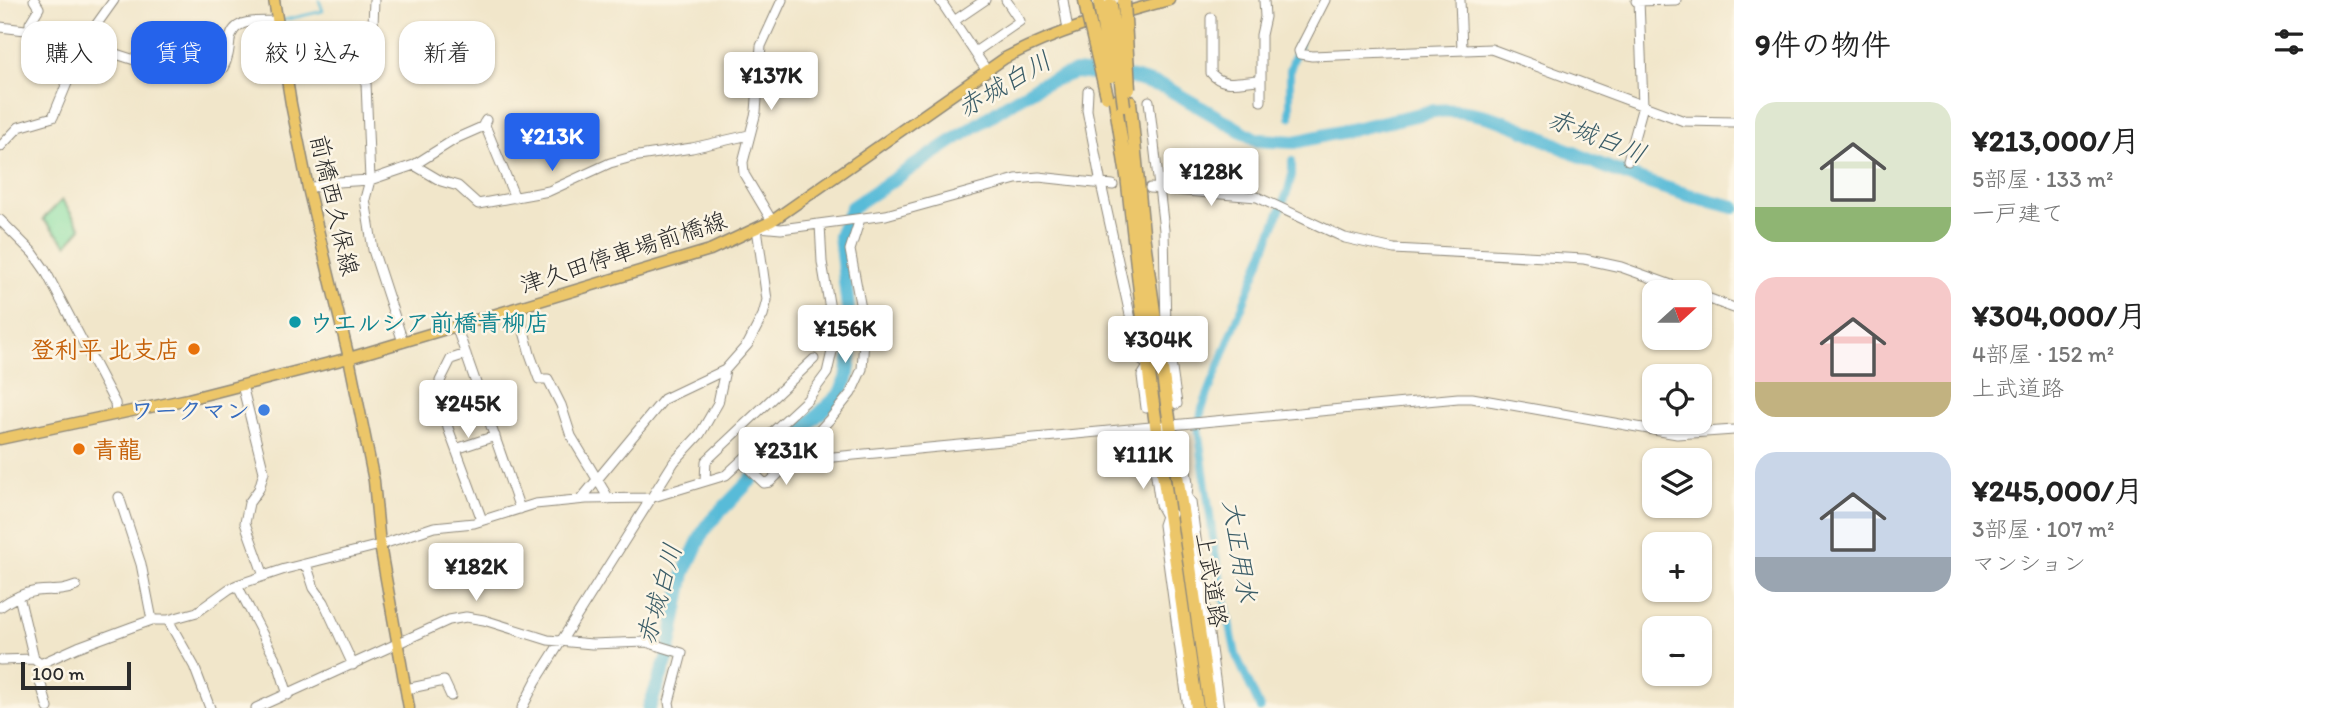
<!DOCTYPE html>
<html lang="ja">
<meta charset="utf-8">
<style>
body{margin:0;font-family:Itim,"Klee One",sans-serif;background:#f6f6f6;color:#222;height:100vh;display:flex;flex-direction:column;font-size:26px;white-space:nowrap}
*{box-sizing:border-box;margin:0}
p{font-size:23px;color:#767676}
.icon{flex:none;width:38px;height:38px;fill:none;stroke:currentColor;stroke-width:2;stroke-linecap:round;stroke-linejoin:round}
.map{position:relative;flex:1;overflow:hidden}
.details{display:flex;flex-direction:column;background:#fff;width:595px}
.details>*{flex:none}
.top-card{position:absolute;left:21px;top:21px;width:665px;height:63px;display:flex;gap:14px}
.needle{width:46px;rotate:69deg}
.fabs{position:absolute;left:1642px;top:280px;display:grid;gap:14px}
.fabs a{display:grid;place-items:center;width:70px;height:70px;border-radius:14px;background:#fff;box-shadow:0 2px 5px #0004;font-size:35px}
.scale{position:absolute;left:21px;bottom:18px;width:110px;box-sizing:border-box;padding-left:7px;border:4px solid #2b2b2b;border-top:0;font-size:19px;line-height:24px;white-space:nowrap;color:#2b2b2b;-webkit-text-stroke:5px #fcf5e5;paint-order:stroke}
.price{position:absolute;translate:-50% -60px;padding:0 16px;border-radius:7px;background:#fff;color:#222;font-size:23px;line-height:46px;filter:drop-shadow(0 2px 4px #0008)}
.price::after{content:'';position:absolute;left:50%;top:42px;width:21px;height:16px;margin-left:-10px;background:inherit;clip-path:polygon(0 0,100% 0,50% 100%)}
.price.on{background:#2563eb;color:#fff}
ul{padding:0;list-style:none}
li{display:flex;align-items:center;gap:21px;height:175px;padding:0 21px}
li span{display:grid;place-items:center;flex:none;width:196px;height:140px;border-radius:21px;color:#555}
li>.icon{margin-inline-start:auto}
span .icon{width:84px;height:84px;fill:#fffc;stroke-width:1}
li b{font-size:30px}
h2{display:flex;justify-content:space-between;align-items:center;height:84px;padding:0 21px;font-size:30px}
.pill{padding:0 24px;border-radius:21px;background:#fff;box-shadow:0 2px 5px #0004;font-size:24px;line-height:63px}
.pill.on{background:#2563eb;color:#fff}
main{display:flex;flex:1;min-height:0}
.map>svg:first-child{display:block}
.green{fill:#85dea2;stroke:#588466;stroke-width:2}
.lines{fill:none;stroke-linecap:round;stroke-linejoin:round}
.stream{stroke:#59bbd8;stroke-width:2.5}
.canal{stroke:#59bbd8;stroke-width:8}
.river{stroke:#59bbd8;stroke-width:14}
.minor-casing{stroke:#8e887a;stroke-width:11}
.major-casing{stroke:#8e887a;stroke-width:13}
.highway-casing{stroke:#8e887a;stroke-width:15}
.minor{stroke:#fff;stroke-width:9}
.major{stroke:#ecc669;stroke-width:10}
.highway{stroke:#ecc669;stroke-width:12}
.highway-bridge-casing{stroke:#8e887a;stroke-width:15;stroke-linecap:butt}
.highway-bridge{stroke:#ecc669;stroke-width:12}
.culture-dot{fill:#0f9aa8;stroke:#fcf5e5;stroke-width:2.5}
.food-dot{fill:#e8710a;stroke:#fcf5e5;stroke-width:2.5}
.shop-dot{fill:#3f7fe0;stroke:#fcf5e5;stroke-width:2.5}
.labels{text-anchor:middle;dominant-baseline:central;stroke-width:5;stroke-linejoin:round;paint-order:stroke}
.street-label{font-size:24px;fill:#2b2b2b;stroke:#fcf5e5}
.culture-label{font-size:24px;font-weight:bold;fill:#0d838f;stroke:#fcf5e5;text-anchor:start}
.food-label{font-size:24px;font-weight:bold;fill:#c56008;stroke:#fcf5e5;text-anchor:end}
.shop-label{font-size:24px;font-weight:bold;fill:#366cbe;stroke:#fcf5e5;text-anchor:end}
.water-label{font-size:26px;font-style:italic;fill:#3b5d68;stroke:#fcf5e5}
</style>
<main>
<div class="map">
<svg width="1734" height="708" viewBox="0 0 1734 708">
<rect width="100%" height="100%" fill="#fcf5e5"/>
<filter id="ink" filterUnits="userSpaceOnUse"><feTurbulence type="fractalNoise" baseFrequency=".0143" numOctaves="2"/><feDisplacementMap in="SourceGraphic" scale="14" xChannelSelector="R" yChannelSelector="G"/><feConvolveMatrix kernelMatrix="1 2 1 2 8 2 1 2 1" color-interpolation-filters="sRGB"/></filter>
<filter id="wash" filterUnits="userSpaceOnUse"><feTurbulence type="fractalNoise" baseFrequency=".00686" numOctaves="4" result="noise"/><feDisplacementMap in="SourceGraphic" scale="28" xChannelSelector="R" yChannelSelector="G"/><feGaussianBlur stdDeviation="1.57" result="paint"/><feColorMatrix in="noise" values="0 0 0 0 0 0 0 0 0 0 0 0 0 0 0 0 0 1.4 0 .05"/><feComposite in="paint" operator="in"/></filter>
<g filter="url(#wash)">
<rect width="100%" height="100%" fill="#f1e6ca"/>
<!-- green -->
<path class="green" d="M62 200 81 228 67 245 43 219Z"/>
<g class="lines">
<!-- stream -->
<path class="stream" d="M280 21 323 11 319 0"/>
<!-- canal -->
<path class="canal" d="M1290 117V70L1299 43
M1260 708 1236 655 1215 552 1198 428 1202 409 1288 190 1292 175V161"/>
<!-- river -->
<path class="river" d="M649 708 668 656 684 573 702 534 711 521 767 463 839 395 847 379 852 345 840 235 852 207 1013 101 1042 84 1075 72 1133 78 1165 87 1257 140 1295 142 1434 111C1494 106 1547 143 1601 165 1644 183 1689 196 1734 207"/>
</g>
</g>
<g filter="url(#ink)">
<g class="lines">
<!-- minor casing -->
<g class="minor-casing">
<path id="minor" d="M374 0 372 50 366 83 370 180 365 199 373 250 403 342
M940 0 987 71
M1063 0 1068 30
M1325 0 1299 51 1300 54 1312 56 1491 49 1684 121 1734 122
M1460 0 1462 49
M1636 1 1676 0
M1211 18V73C1224 89 1243 80 1261 80
M954 21 985 0
M0 27 51 33 150 65 223 68C228 59 229 51 230 40 233 17 259 22 277 21
M30 31V23L39 8 34 0
M975 52 1020 21 1006 0
M1088 91 1087 110 1101 184 1138 351 1142 361 1151 365
M1149 101 1164 230 1166 329 1163 340 1158 345
M1261 101V35L1265 17 1264 0
M484 123 515 198
M0 147 19 127 53 117 84 42 114 0
M1628 160 1643 106 1639 0
M414 165 457 138 482 127 486 120
M308 188 338 182 370 180 414 165 441 181 458 186 478 204 549 191 610 163 632 157 692 148 749 135
M1150 188 1257 197 1345 238 1394 249 1584 259 1621 267 1691 292
M0 220 33 253 45 270 115 403 116 414
M772 221 744 174 743 162 756 112 761 46 782 0
M759 227 781 229 886 215 1016 179 1039 177 1113 185
M1699 295 1734 308
M518 308 530 354 539 379H548L561 405 571 436 609 499
M456 326 520 509
M1163 340 1170 355 1177 404
M466 354 451 359 440 381 448 428 482 520
M242 385 264 472 259 489 249 503 245 523 264 576
M1146 408 1142 376 1149 365
M456 449 495 436
M1183 450 1188 484 1187 497
M1153 454 1160 505 1166 516
M791 461 1458 398H1472L1677 434 1734 430
M742 462 764 483 770 482 791 461 830 419 851 393 862 369 864 340 862 314 850 250 860 219
M705 480 706 461 814 359
M1179 496 1187 497 1191 502 1219 708
M119 497 141 564 152 620
M581 499 664 399 725 370
M1172 514 1166 516 1163 525 1188 708
M306 564 314 588 324 602 353 665
M237 585 279 666 288 695
M19 596 34 659 40 664
M0 607C11 599 23 593 37 591 54 589 58 593 76 586
M168 620 194 666 210 708
M0 660 34 659
M406 689 444 681 451 696
M48 708 39 678 40 664 78 647 132 627 152 620H168L197 612 229 589 237 585 285 569 380 545 434 527 474 523 535 504 586 499 650 498 726 475 807 400 827 373 833 347 834 333 822 262 820 224
M256 708 449 620 466 617 484 620 548 640 592 644 646 642 682 653 669 702 670 708
M522 708 536 681 674 462 700 434 718 403 725 370 748 344 763 315 767 300 757 228"/>
</g>
<!-- major casing -->
<g class="major-casing">
<path id="major" d="M274 0 291 104 308 188 349 358 374 481 380 545 409 708
M0 439 188 399 349 358 710 250 772 221 1005 58C1056 31 1113 15 1169 0"/>
</g>
<!-- highway casing -->
<g class="highway-casing">
<path id="highway" d="M1085 0 1087 12
M1115 101 1127 176 1151 390 1197 708
M1130 102 1143 233
M1142 227 1210 708"/>
</g>
<!-- minor -->
<use href="#minor" class="minor"/>
<!-- major -->
<use href="#major" class="major"/>
<!-- highway -->
<use href="#highway" class="highway"/>
<!-- highway-bridge casing -->
<g class="highway-bridge-casing">
<path id="highway-bridge" d="M1124 2 1129 89
M1100 4 1111 76
M1111 5 1124 106
M1087 12 1107 96"/>
</g>
<!-- highway-bridge -->
<use href="#highway-bridge" class="highway-bridge"/>
</g>
</g>
<!-- markers -->
<circle class="culture-dot" cx="295" cy="322" r="7"/>
<g class="food-dot">
<circle cx="194" cy="349" r="7"/>
<circle cx="79" cy="449" r="7"/>
</g>
<circle class="shop-dot" cx="264" cy="410" r="7"/>
<g class="labels">
<!-- street labels -->
<g class="street-label">
<text transform="translate(335 205) rotate(77)">前橋西久保線</text>
<text transform="translate(623 252) rotate(-18)">津久田停車場前橋線</text>
<text transform="translate(1212 580) rotate(81)">上武道路</text>
</g>
<!-- culture labels -->
<g class="culture-label">
<text x="309" y="322">ウエルシア前橋青柳店</text>
</g>
<!-- food labels -->
<g class="food-label">
<text x="180" y="349">登利平 北支店</text>
<text x="93" y="449" text-anchor="start">青龍</text>
</g>
<!-- shop labels -->
<g class="shop-label">
<text x="250" y="410">ワークマン</text>
</g>
<!-- water labels -->
<g class="water-label">
<text transform="translate(1004 84) rotate(-30)">赤城白川</text>
<text transform="translate(1597 136) rotate(22)">赤城白川</text>
<text transform="translate(1240 551) rotate(81)">大正用水</text>
<text transform="translate(659 594) rotate(-74)">赤城白川</text>
</g>
</g>
</svg>
<div class="fabs">
<a><svg class="needle" viewBox="-14 -14 28 28"><path d="M0-13l5 13h-10z" fill="#e53935"/><path d="M0 13l5-13h-10z" fill="#767676"/></svg></a>
<a><svg class="icon" aria-label="locate" viewBox="0 0 24 24"><circle cx="12" cy="12" r="6"/><path d="M12 2v4M12 18v4M2 12h4M18 12h4"/></svg></a>
<a><svg class="icon" aria-label="layers" viewBox="0 0 24 24"><path d="M12 4l9 5-9 5-9-5zM3 14l9 5 9-5"/></svg></a>
<a>+</a>
<a>−</a>
</div>
<div class="scale">100 m</div>
<b class="price" style="left:771px;top:112px">¥137K</b>
<b class="price on" style="left:552px;top:173px">¥213K</b>
<b class="price" style="left:1211px;top:208px">¥128K</b>
<b class="price" style="left:845px;top:365px">¥156K</b>
<b class="price" style="left:1158px;top:376px">¥304K</b>
<b class="price" style="left:468px;top:440px">¥245K</b>
<b class="price" style="left:786px;top:487px">¥231K</b>
<b class="price" style="left:1143px;top:491px">¥111K</b>
<b class="price" style="left:476px;top:603px">¥182K</b>
<div class="top-card">
<a class="pill">購入</a>
<a class="pill on">賃貸</a>
<a class="pill">絞り込み</a>
<a class="pill">新着</a>
</div>
</div>
<section class="details">
<h2>9件の物件<svg class="icon" aria-label="filters" viewBox="0 0 24 24"><path d="M4 7h16M4 17h16"/><circle cx="9" cy="7" r="2"/><circle cx="15" cy="17" r="2"/></svg></h2>
<ul>
<li><span style="background:linear-gradient(#dfe7d0 75%,#8fb573 0)"><svg class="icon" aria-label="home" viewBox="0 0 24 24"><path d="M3 11l9-7 9 7M6 9v11h12V9"/></svg></span><div><b>¥213,000/月</b><p>5部屋 · 133 m²</p><p>一戸建て</p></div></li>
<li><span style="background:linear-gradient(#f6c9c9 75%,#c2b280 0)"><svg class="icon" aria-label="home" viewBox="0 0 24 24"><path d="M3 11l9-7 9 7M6 9v11h12V9"/></svg></span><div><b>¥304,000/月</b><p>4部屋 · 152 m²</p><p>上武道路</p></div></li>
<li><span style="background:linear-gradient(#c9d6e8 75%,#9aa5b1 0)"><svg class="icon" aria-label="home" viewBox="0 0 24 24"><path d="M3 11l9-7 9 7M6 9v11h12V9"/></svg></span><div><b>¥245,000/月</b><p>3部屋 · 107 m²</p><p>マンション</p></div></li>
</ul>
</section>
</main>
